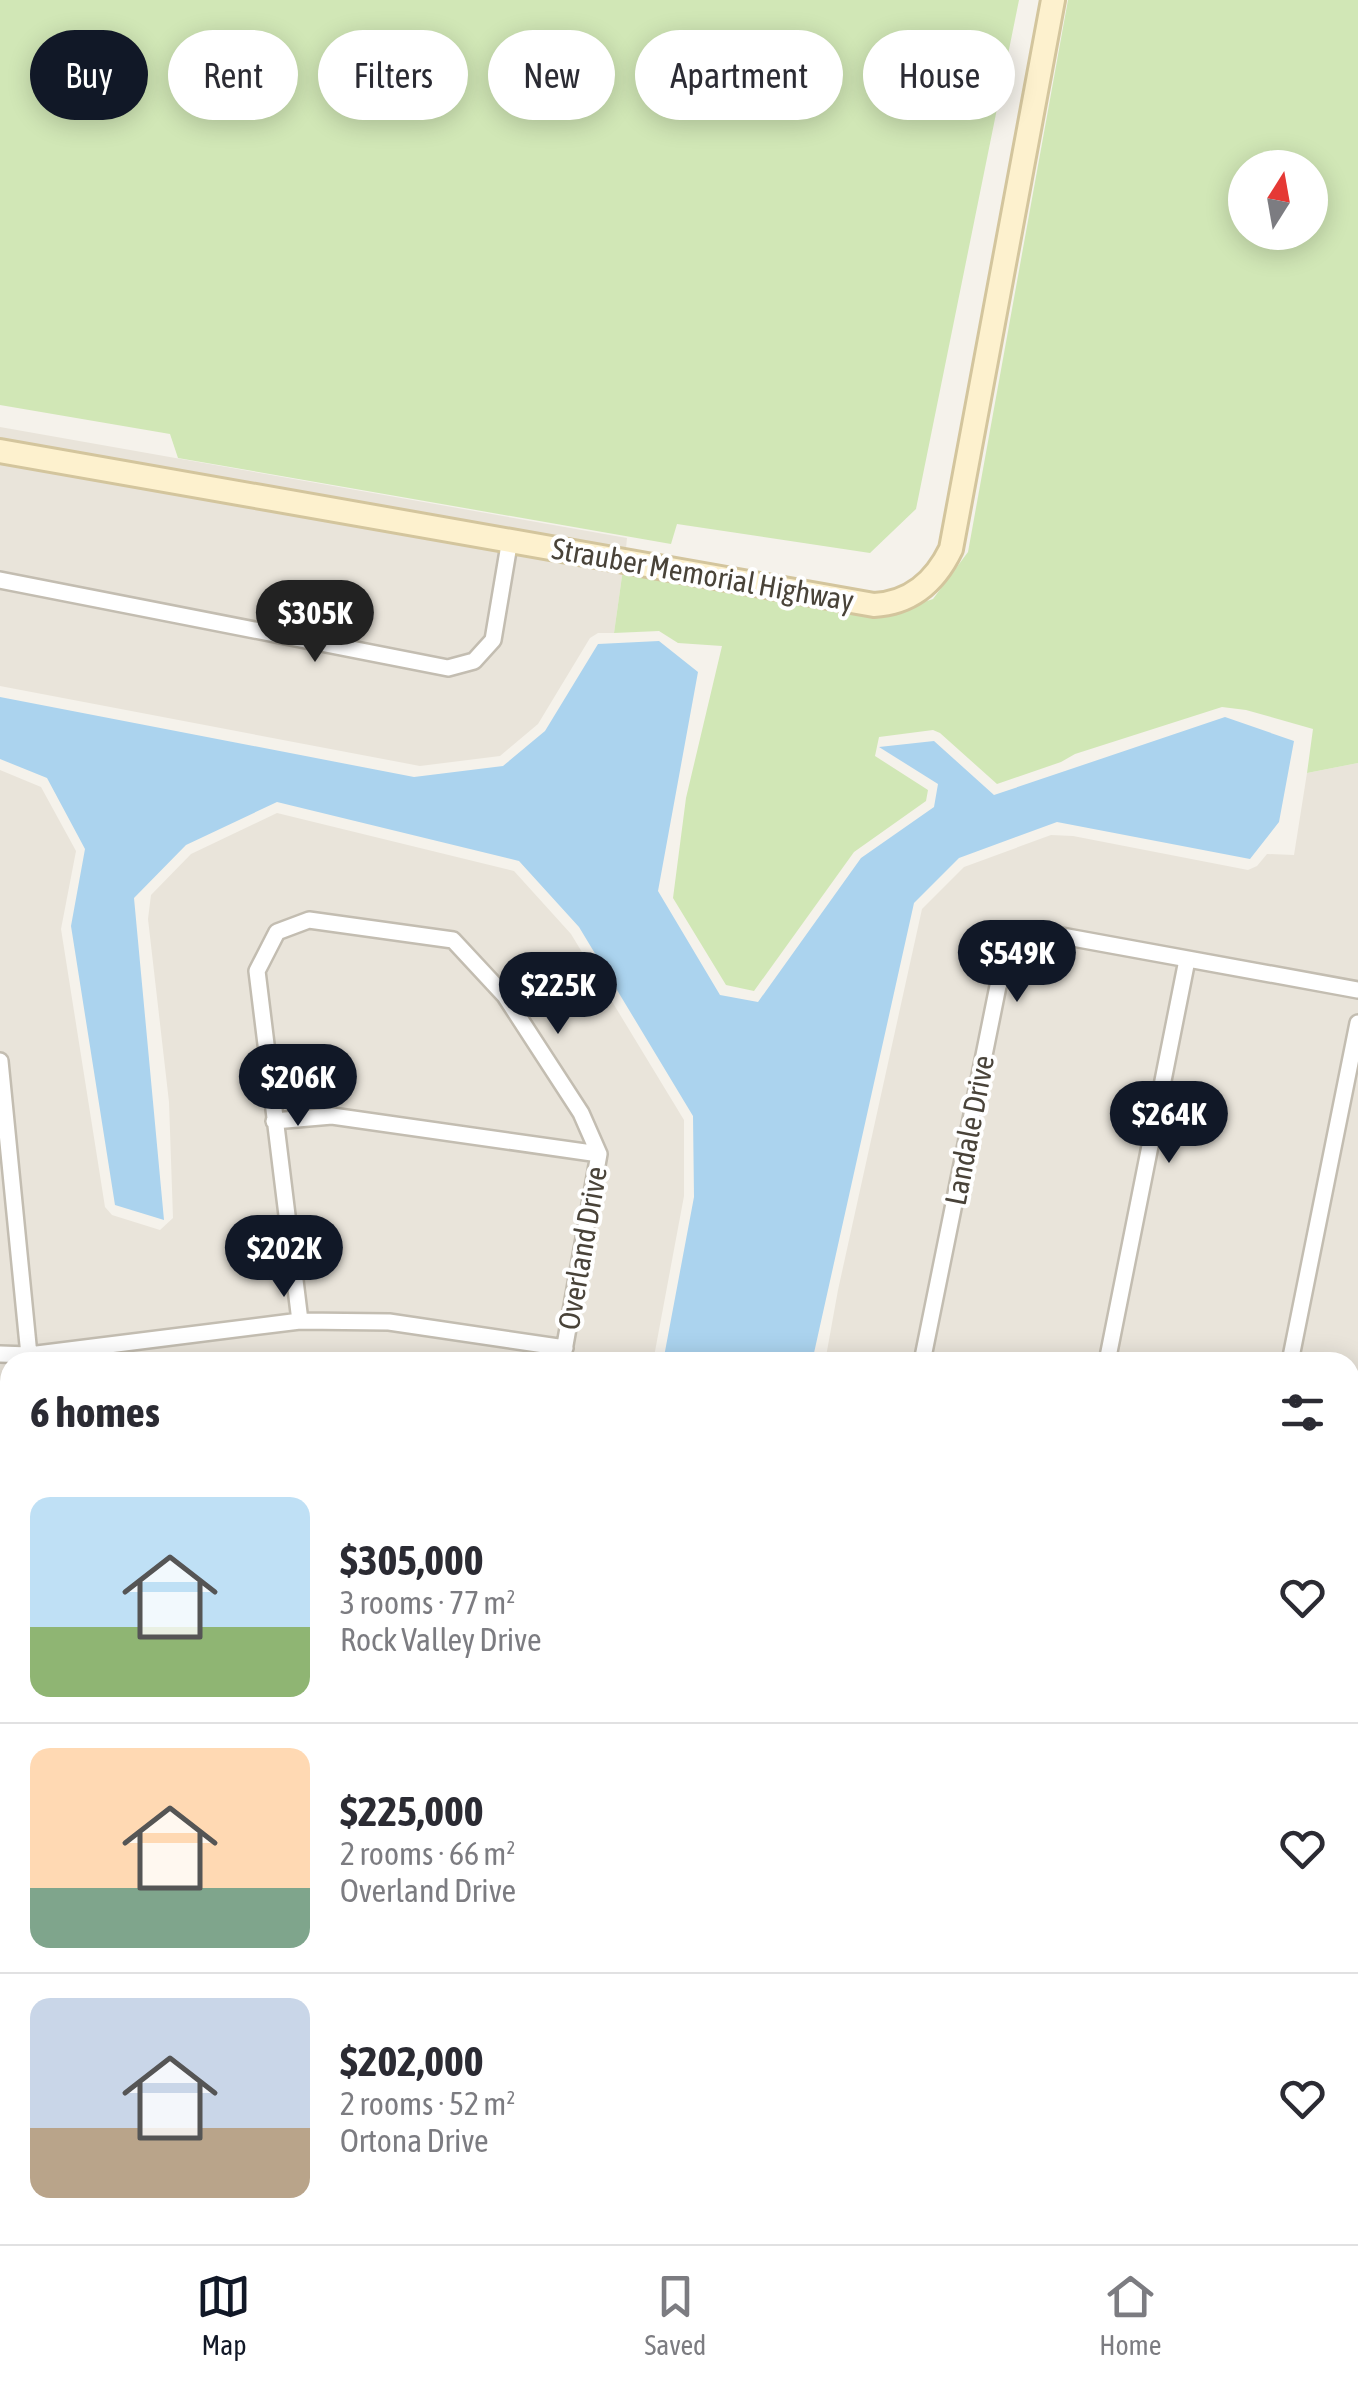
<!DOCTYPE html>
<meta charset="utf-8">
<style>
body{margin:0;font-family:"Asap Condensed",sans-serif;background:#f2f2f3;color:#2b2b33;height:100vh;display:flex;flex-direction:column;font-size:38px;white-space:nowrap}
*{box-sizing:border-box;margin:0}
p{font-size:32px;color:#7c7c81}
.icon{flex:none;width:55px;height:55px;fill:none;stroke:currentColor;stroke-width:2;stroke-linecap:round;stroke-linejoin:round}
.map{position:relative;flex:1;overflow:hidden}
.drawer{position:absolute;left:0px;top:1352px;width:1360px;height:892px;display:flex;flex-direction:column;background:#fff;border-radius:30px 30px 0 0;box-shadow:0 5px 25px #0003}
.drawer>*{flex:none}
.guide{position:absolute;left:30px;top:30px;width:1300px;height:90px;display:flex;gap:20px}
.needle{width:65px;rotate:11deg}
.fabs{position:absolute;left:1228px;top:150px;display:grid;gap:20px}
.fabs a{display:grid;place-items:center;width:100px;height:100px;border-radius:50%;background:#fff;box-shadow:0 5px 25px #0003;font-size:50px}
.price{position:absolute;translate:-50% -85px;padding:0 22px;border-radius:35px;background:#111827;color:#fff;font-size:32px;line-height:65px;filter:drop-shadow(0 2px 5px #0008)}
.price::after{content:'';position:absolute;left:50%;top:60px;width:30px;height:22px;margin-left:-15px;background:inherit;clip-path:polygon(0 0,100% 0,50% 100%)}
.price.active{background:#222;color:#fff}
ul{padding:0;list-style:none}
li{display:flex;align-items:center;gap:30px;height:250px;padding:0 30px}
li+li{border-top:2px solid #e1e1e2}
li span{display:grid;place-items:center;flex:none;width:280px;height:200px;border-radius:20px;color:#555}
li>.icon{margin-inline-start:auto}
span .icon{width:120px;height:120px;fill:#fffc;stroke-width:1}
li b{font-size:42px}
h2{display:flex;justify-content:space-between;align-items:center;height:120px;padding:0 30px;font-size:42px}
.tag{padding:0 35px;border-radius:45px;background:#fff;box-shadow:0 5px 25px #0003;font-size:35px;line-height:90px}
.tag.active{background:#111827;color:#fff}
.tab-bar{display:flex;justify-content:space-around;align-items:center;height:140px;border-top:2px solid #e1e1e2;background:#fff;font-size:28px;color:#7c7c81}
.tab-bar a{display:grid;justify-items:center;gap:5px}
.tab-bar .active{color:#111827}
.map>svg:first-child{display:block}
.residential{fill:#e9e4da}
.green{fill:#d1e7b6;fill-rule:evenodd}
.water{fill:#abd3ee}
.lines{fill:none;stroke-linecap:round;stroke-linejoin:round}
.street-casing{stroke:#c3bdb1;stroke-width:20}
.secondary-casing{stroke:#d3c59d;stroke-width:28}
.street{stroke:#fff;stroke-width:15}
.secondary{stroke:#fdf1ce;stroke-width:22}
.labels{text-anchor:middle;dominant-baseline:central;stroke-width:8;stroke-linejoin:round;paint-order:stroke}
.street-label{font-size:30px;fill:#494339;stroke:#fff}
</style>
<div class="map">
<svg width="1358" height="2244" viewBox="0 0 1358 2244">
<rect width="100%" height="100%" fill="#f5f2eb"/>
<!-- residential -->
<path class="residential" d="M0 427 627 538 626 548 0 440Z
M0 461 623 569 614 633H598L590 638 538 724 500 756 420 766 0 686Z
M1358 763V1820L1350 1818V1362H825L838 1290 922 909 964 867 1051 835 1073 836 1248 870 1257 866 1267 854 1294 855 1307 773Z
M0 770 41 787 76 851 61 929 105 1207 112 1215 160 1230 173 1218 169 1102 148 919 151 895 191 854 277 813 514 871 571 934 684 1120V1196L653 1362H10V1427L0 1428Z
M1350 1839 1358 1841V2244H392L393 2235H1350Z"/>
<!-- green -->
<path class="green" d="M0 0H1019L916 509 870 553 677 524 671 544 178 458 170 434 0 405Z
M1068 0H1358V763L1307 773 1313 729 1246 710 1222 707 1075 754 1061 762 997 784 940 733 933 730 879 737 875 756 928 790 926 801 854 852 754 991 726 985 673 898 686 798 722 646 678 643 659 631 614 633 623 569 888 614 933 599 968 552ZM1245 168H1310V232H1245Z
M10 1427V1555L0 1553V1428Z
M0 1575 10 1577V2235H28L22 2244H0Z"/>
<!-- water -->
<path class="water" d="M659 641 698 672 658 891 720 995 758 1002 861 858 934 807 938 784 879 747 934 741 994 795 1225 717 1294 741 1279 822 1250 859 1057 822 959 858 914 903 812 1362H663L694 1197 693 1116 579 927 519 861 277 802 186 845 134 898 164 1220 115 1205 71 926 85 849 47 778 0 759V697L414 777 503 766 545 731 598 644Z
M28 2235H393L391 2244H22Z"/>
<g class="lines">
<!-- street casing -->
<g class="street-casing">
<path id="street" d="M0 580 448 668 474 661 493 640 510 539
M0 1061 29 1355
M274 1121 332 1116 599 1154
M300 1321 257 971 277 932 309 920 453 940 505 996 581 1113 599 1154 562 1362
M0 1354 29 1355 300 1321 389 1322 565 1348
M922 1362 998 986 1014 952 1051 934 1358 990
M1107 1362 1187 960
M1290 1362 1358 1023
M1350 2005 1358 1963
M538 2235 581 2244
M1116 2244 1120 2235
M1305 2244 1306 2235"/>
</g>
<!-- secondary casing -->
<g class="secondary-casing">
<path id="secondary" d="M0 451 874 605C911 603 935 582 951 549L1053 0
M0 1564 10 1566
M1350 1829 1358 1830"/>
</g>
<!-- street -->
<use href="#street" class="street"/>
<!-- secondary -->
<use href="#secondary" class="secondary"/>
</g>
<g class="labels">
<!-- street labels -->
<g class="street-label">
<text transform="translate(703 574) rotate(10)">Strauber Memorial Highway</text>
<text transform="translate(969 1130) rotate(-79)">Landale Drive</text>
<text transform="translate(582 1248) rotate(-80)">Overland Drive</text>
</g>
</g>
</svg>
<div class="fabs">
<a><svg class="needle" viewBox="-14 -14 28 28"><path d="M0-13l5 13h-10z" fill="#e53935"/><path d="M0 13l5-13h-10z" fill="#7c7c81"/></svg></a>
</div>
<b class="price active" style="left:315px;top:665px">$305K</b>
<b class="price" style="left:1017px;top:1005px">$549K</b>
<b class="price" style="left:558px;top:1037px">$225K</b>
<b class="price" style="left:298px;top:1129px">$206K</b>
<b class="price" style="left:1169px;top:1166px">$264K</b>
<b class="price" style="left:284px;top:1300px">$202K</b>
<div class="guide">
<a class="tag active">Buy</a>
<a class="tag">Rent</a>
<a class="tag">Filters</a>
<a class="tag">New</a>
<a class="tag">Apartment</a>
<a class="tag">House</a>
</div>
<section class="drawer">
<h2>6 homes<svg class="icon" aria-label="filters" viewBox="0 0 24 24"><path d="M4 7h16M4 17h16"/><circle cx="9" cy="7" r="2"/><circle cx="15" cy="17" r="2"/></svg></h2>
<ul>
<li><span style="background:linear-gradient(#bfe0f5 65%,#8fb573 0)"><svg class="icon" aria-label="home" viewBox="0 0 24 24"><path d="M3 11l9-7 9 7M6 9v11h12V9"/></svg></span><div><b>$305,000</b><p>3 rooms · 77 m²</p><p>Rock Valley Drive</p></div><svg class="icon" aria-label="heart" viewBox="0 0 24 24"><path d="M12 20l-8-8c-3-5 5-10 8-4 3-6 11-1 8 4z"/></svg></li>
<li><span style="background:linear-gradient(#ffd9b3 70%,#7fa58c 0)"><svg class="icon" aria-label="home" viewBox="0 0 24 24"><path d="M3 11l9-7 9 7M6 9v11h12V9"/></svg></span><div><b>$225,000</b><p>2 rooms · 66 m²</p><p>Overland Drive</p></div><svg class="icon" aria-label="heart" viewBox="0 0 24 24"><path d="M12 20l-8-8c-3-5 5-10 8-4 3-6 11-1 8 4z"/></svg></li>
<li><span style="background:linear-gradient(#c9d6e8 65%,#b9a48a 0)"><svg class="icon" aria-label="home" viewBox="0 0 24 24"><path d="M3 11l9-7 9 7M6 9v11h12V9"/></svg></span><div><b>$202,000</b><p>2 rooms · 52 m²</p><p>Ortona Drive</p></div><svg class="icon" aria-label="heart" viewBox="0 0 24 24"><path d="M12 20l-8-8c-3-5 5-10 8-4 3-6 11-1 8 4z"/></svg></li>
</ul>
</section>
</div>
<nav class="tab-bar">
<a class="active"><svg class="icon" aria-label="map" viewBox="0 0 24 24"><path d="M3 6l6-2 6 2 6-2v14l-6 2-6-2-6 2zM9 4v14M15 6v14"/></svg>Map</a>
<a><svg class="icon" aria-label="saved" viewBox="0 0 24 24"><path d="M7 4h10v16l-5-4-5 4z"/></svg>Saved</a>
<a><svg class="icon" aria-label="home" viewBox="0 0 24 24"><path d="M3 11l9-7 9 7M6 9v11h12V9"/></svg>Home</a>
</nav>
